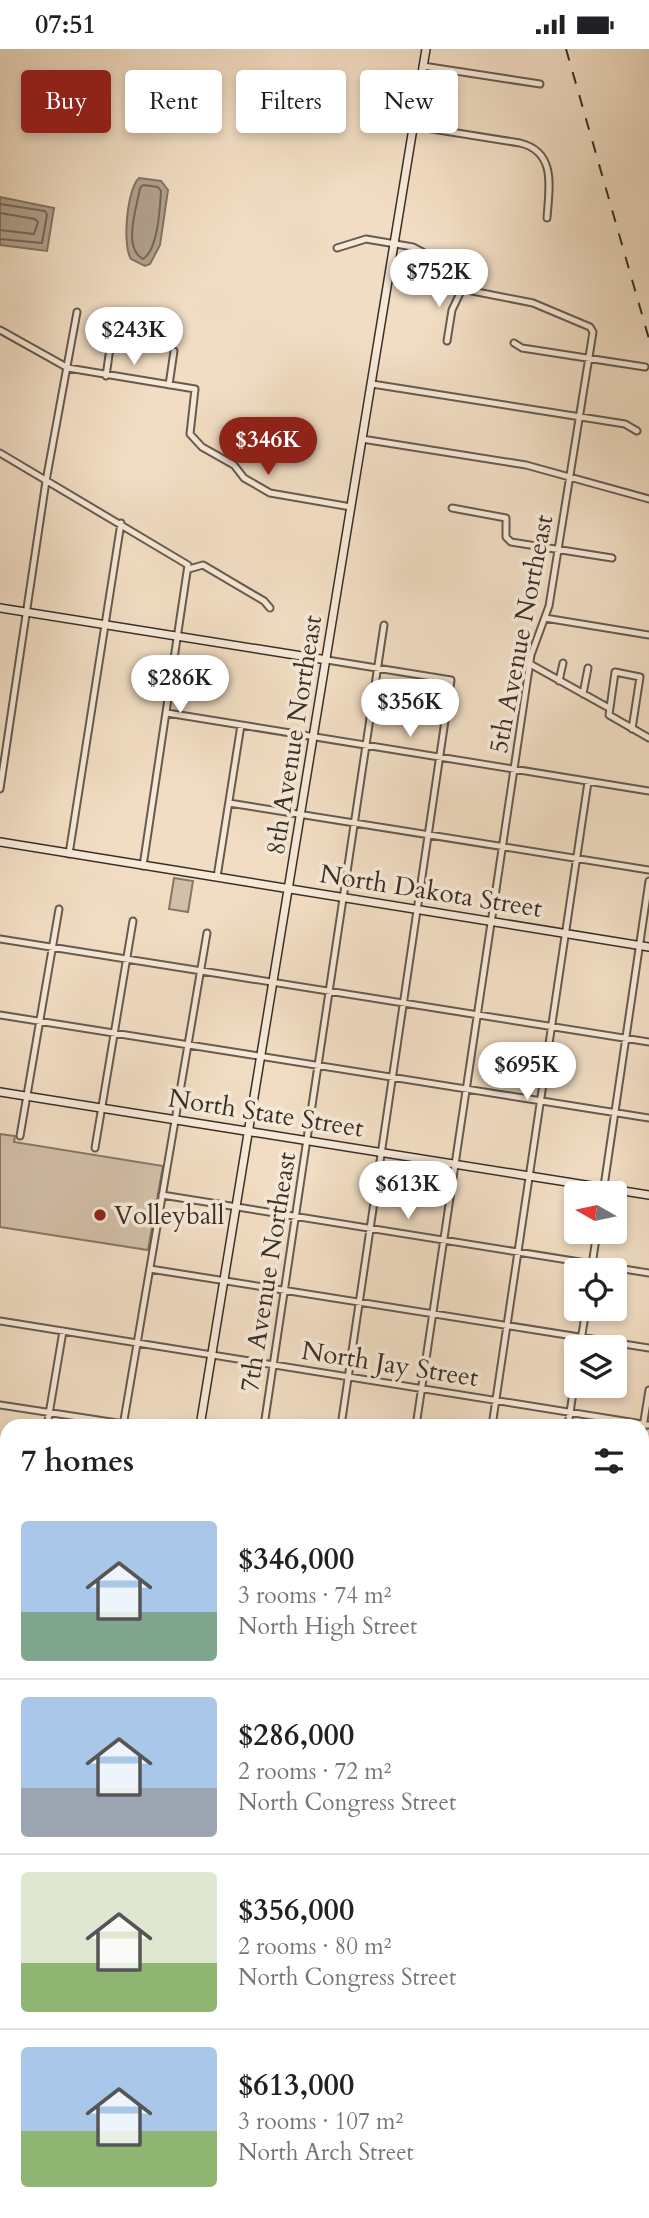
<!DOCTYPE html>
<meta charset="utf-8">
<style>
body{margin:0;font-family:Cardo,serif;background:#f2f2f2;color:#202124;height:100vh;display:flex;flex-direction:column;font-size:26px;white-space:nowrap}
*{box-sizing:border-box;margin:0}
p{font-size:23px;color:#757577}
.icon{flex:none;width:38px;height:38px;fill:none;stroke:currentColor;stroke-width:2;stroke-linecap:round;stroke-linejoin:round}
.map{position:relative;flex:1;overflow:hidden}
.side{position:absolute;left:0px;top:1370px;width:649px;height:800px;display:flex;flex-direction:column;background:#fff;border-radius:21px 21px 0 0;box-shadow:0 4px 10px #0003}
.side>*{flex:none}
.banner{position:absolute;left:21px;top:21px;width:607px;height:63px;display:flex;gap:14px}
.needle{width:46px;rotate:279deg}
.fabs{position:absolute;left:564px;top:1132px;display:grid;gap:14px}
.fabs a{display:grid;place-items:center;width:63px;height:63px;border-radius:7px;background:#fff;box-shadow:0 4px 10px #0003;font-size:35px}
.price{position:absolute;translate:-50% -60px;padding:0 16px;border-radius:24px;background:#fff;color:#222;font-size:23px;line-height:46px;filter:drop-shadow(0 2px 4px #0008)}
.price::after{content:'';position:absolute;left:50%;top:42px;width:21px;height:16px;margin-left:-10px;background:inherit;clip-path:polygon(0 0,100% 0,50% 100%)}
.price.current{background:#8f2418;color:#fff}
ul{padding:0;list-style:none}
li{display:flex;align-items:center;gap:21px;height:175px;padding:0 21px}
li+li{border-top:2px solid #e0e0e0}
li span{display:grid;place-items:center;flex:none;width:196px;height:140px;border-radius:7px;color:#555}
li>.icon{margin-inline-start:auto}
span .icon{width:84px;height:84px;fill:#fffc;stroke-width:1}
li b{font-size:30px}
h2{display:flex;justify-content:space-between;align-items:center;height:84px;padding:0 21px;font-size:30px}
.pill{padding:0 24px;border-radius:7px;background:#fff;box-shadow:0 4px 10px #0003;font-size:24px;line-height:63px}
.pill.current{background:#8f2418;color:#fff}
.status{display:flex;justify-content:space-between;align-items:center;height:49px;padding:0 35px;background:#fff;direction:ltr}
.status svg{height:19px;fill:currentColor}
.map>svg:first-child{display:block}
.green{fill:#d2bfa8;stroke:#867768;stroke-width:2}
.water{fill:#b2a28e;stroke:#827465;stroke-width:2}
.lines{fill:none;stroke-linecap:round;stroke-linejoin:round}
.shore{stroke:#76685a;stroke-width:2}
.street-casing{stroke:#675a4e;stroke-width:9}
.secondary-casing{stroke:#392f27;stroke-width:10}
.primary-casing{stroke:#392f27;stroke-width:11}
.street{stroke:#f6e9d8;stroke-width:5}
.secondary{stroke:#f6e9d8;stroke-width:7}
.primary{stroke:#f1ddc3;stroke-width:8}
.rail{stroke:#392f27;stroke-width:2;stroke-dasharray:12 12;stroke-linecap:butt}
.poi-dot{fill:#8f2418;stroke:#f6e9d8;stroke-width:2.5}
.labels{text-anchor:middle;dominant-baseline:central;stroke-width:7;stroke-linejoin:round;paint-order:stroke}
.street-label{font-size:26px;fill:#392f27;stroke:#f6e9d8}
.poi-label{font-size:26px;fill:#392f27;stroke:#f6e9d8;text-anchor:start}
</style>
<div class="status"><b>07:51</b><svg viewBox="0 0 49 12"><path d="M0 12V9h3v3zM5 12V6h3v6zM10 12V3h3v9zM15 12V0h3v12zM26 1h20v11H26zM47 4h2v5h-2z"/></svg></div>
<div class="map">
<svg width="649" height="2169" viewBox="0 0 649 2169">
<rect width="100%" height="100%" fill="#f1ddc3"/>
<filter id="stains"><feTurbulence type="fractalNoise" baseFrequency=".00286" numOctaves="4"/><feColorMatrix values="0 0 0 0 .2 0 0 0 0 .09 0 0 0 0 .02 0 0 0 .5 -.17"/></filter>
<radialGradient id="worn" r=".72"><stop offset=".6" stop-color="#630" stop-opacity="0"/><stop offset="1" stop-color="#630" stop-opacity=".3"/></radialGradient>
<!-- green -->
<path class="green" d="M174 829 193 832 188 863 169 860Z
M0 1085 15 1087 14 1093 163 1117 148 1201 0 1178Z
M0 1900 7 1902V2163H50L49 2169H0Z"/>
<!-- water -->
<path class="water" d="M139 129 161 132 168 141 160 196 150 215 145 217 131 210C122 196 127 140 139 129Z
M0 148 54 159 47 202 0 196Z"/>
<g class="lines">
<!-- shore -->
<path class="shore" d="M143 136 158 138 161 142C160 159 158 201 143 210 122 199 137 158 140 139Z
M0 155 45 162 47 166 42 194 0 190
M0 164 35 170 38 173 34 185 0 181"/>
<!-- street casing -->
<g class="street-casing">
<path id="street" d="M423 17 540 35
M413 77 520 94C557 103 549 139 547 169
M337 199 366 190 413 198 434 209 467 241 533 254 590 278 593 283 549 557 531 606 416 1377
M0 281 68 319 195 340 190 385 202 398 234 416 244 429 270 444 351 458
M447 292 452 261 463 238
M514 294 522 299 645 318
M106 327 111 292
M372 335 625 375 637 382
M169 336 174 302
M362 390 526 416 649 450
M0 404 188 516 143 817
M452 459 506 469V488L511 493 612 509
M189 520 203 516 264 552 270 559
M545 569 649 586
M327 611 451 631 341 1377
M530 615 609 659
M559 632 563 614
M583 645 588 619
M167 664 649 742
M632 680 640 628 615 623 609 666 649 689
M0 740 46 432 77 263
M229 754 649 821
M69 805 121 474
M217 828 241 676
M0 890 649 993
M0 966 649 1069
M20 1087 59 860
M95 1099 133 872
M603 1144 649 832
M162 1146 649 1224
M150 1220 649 1299
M591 1222 597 1183
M0 1272 649 1376
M580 1298 586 1260
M0 1356 137 1377
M47 1377 63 1282
M123 1377 207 884
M264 1377 384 576
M492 1377 588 733
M568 1377 576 1323
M642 1384 649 1341
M0 1431 7 1433
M642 1499 649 1460
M642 1533 649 1534
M0 1586 7 1588
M0 1648 7 1606
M642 1688 649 1689
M0 1739 7 1740
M642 1840 649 1841
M332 2163V2169
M450 2169 451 2163
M528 2169 529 2163"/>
</g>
<!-- secondary casing -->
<g class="secondary-casing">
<path id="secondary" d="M0 559 327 611
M0 793 649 898
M0 1043 649 1146
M200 1377 426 0
M0 1509 7 1510
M642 1611 649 1612
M0 1663 7 1664
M0 1894 7 1895
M66 2169 67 2163"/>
</g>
<!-- primary casing -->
<g class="primary-casing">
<path id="primary" d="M642 1764 649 1765
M248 2169 252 2163
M264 2169 268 2163"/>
</g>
<!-- street -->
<use href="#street" class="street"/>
<!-- secondary -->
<use href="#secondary" class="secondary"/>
<!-- primary -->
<use href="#primary" class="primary"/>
<!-- rail -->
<path class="rail" d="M566 0 649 290"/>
</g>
<!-- markers -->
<circle class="poi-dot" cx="100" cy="1166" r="7"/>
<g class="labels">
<!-- street labels -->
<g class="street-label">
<text transform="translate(521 585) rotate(-79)">5th Avenue Northeast</text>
<text transform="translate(294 686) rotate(-81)">8th Avenue Northeast</text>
<text transform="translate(431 842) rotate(9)">North Dakota Street</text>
<text transform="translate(266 1064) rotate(9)">North State Street</text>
<text transform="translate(268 1223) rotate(-81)">7th Avenue Northeast</text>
<text transform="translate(390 1315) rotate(9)">North Jay Street</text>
</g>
<!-- poi labels -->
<g class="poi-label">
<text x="114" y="1166">Volleyball</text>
</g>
</g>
<rect width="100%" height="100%" filter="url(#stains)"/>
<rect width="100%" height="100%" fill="url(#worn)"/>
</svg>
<div class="fabs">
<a><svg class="needle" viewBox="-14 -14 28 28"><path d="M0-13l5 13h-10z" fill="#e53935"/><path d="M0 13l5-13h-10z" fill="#757577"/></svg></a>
<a><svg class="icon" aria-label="locate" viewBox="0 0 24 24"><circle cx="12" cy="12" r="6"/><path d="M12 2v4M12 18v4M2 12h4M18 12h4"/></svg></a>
<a><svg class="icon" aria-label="layers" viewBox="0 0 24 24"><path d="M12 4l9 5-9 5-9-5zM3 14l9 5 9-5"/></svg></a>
</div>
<b class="price" style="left:439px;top:260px">$752K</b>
<b class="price" style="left:134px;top:318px">$243K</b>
<b class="price current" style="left:268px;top:428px">$346K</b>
<b class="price" style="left:180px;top:666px">$286K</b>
<b class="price" style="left:410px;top:690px">$356K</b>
<b class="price" style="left:527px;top:1053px">$695K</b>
<b class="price" style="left:408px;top:1172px">$613K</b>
<div class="banner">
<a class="pill current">Buy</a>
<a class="pill">Rent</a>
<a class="pill">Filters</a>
<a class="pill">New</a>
</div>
<section class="side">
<h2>7 homes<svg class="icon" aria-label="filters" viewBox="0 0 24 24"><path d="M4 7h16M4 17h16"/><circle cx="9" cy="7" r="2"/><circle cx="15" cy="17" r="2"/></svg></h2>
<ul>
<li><span style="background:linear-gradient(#a9c7e8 65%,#7fa58c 0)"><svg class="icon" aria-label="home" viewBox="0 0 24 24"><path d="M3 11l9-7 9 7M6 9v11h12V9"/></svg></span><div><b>$346,000</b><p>3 rooms · 74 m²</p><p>North High Street</p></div></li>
<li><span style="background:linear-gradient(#a9c7e8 65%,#9aa5b1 0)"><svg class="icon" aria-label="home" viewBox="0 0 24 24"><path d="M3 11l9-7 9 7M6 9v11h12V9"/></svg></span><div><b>$286,000</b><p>2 rooms · 72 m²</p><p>North Congress Street</p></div></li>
<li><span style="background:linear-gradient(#dfe7d0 65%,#8fb573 0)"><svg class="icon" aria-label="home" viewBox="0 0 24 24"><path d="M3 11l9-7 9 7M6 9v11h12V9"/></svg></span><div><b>$356,000</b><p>2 rooms · 80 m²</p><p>North Congress Street</p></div></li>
<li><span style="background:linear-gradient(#a9c7e8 60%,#8fb573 0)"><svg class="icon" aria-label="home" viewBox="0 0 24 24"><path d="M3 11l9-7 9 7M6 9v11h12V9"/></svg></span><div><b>$613,000</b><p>3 rooms · 107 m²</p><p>North Arch Street</p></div></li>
</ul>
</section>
</div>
